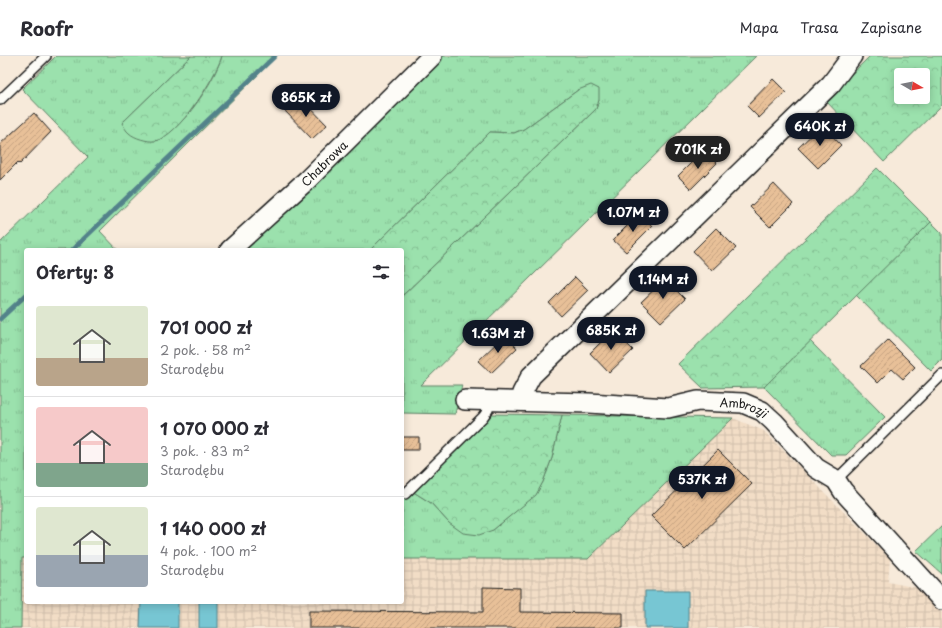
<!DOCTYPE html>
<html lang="pl">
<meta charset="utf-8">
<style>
body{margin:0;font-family:"Playpen Sans",sans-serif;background:#f2f2f3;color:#2b2b33;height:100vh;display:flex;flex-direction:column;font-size:15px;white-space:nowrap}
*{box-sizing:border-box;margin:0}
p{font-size:13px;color:#7c7c81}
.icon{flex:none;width:22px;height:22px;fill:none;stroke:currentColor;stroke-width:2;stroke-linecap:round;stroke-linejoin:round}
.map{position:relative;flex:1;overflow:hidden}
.details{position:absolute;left:24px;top:192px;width:380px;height:356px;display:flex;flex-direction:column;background:#fff;border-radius:4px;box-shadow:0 2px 10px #0003}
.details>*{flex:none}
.needle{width:26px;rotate:99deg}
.tools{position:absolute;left:894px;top:12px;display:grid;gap:8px}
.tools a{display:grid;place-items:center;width:36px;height:36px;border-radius:4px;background:#fff;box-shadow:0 2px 10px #0003;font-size:20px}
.price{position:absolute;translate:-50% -34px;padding:0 9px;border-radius:14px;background:#111827;color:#fff;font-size:13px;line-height:26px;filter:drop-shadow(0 1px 2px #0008)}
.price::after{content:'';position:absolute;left:50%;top:24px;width:12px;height:9px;margin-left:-6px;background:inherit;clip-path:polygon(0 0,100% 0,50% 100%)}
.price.current{background:#222;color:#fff}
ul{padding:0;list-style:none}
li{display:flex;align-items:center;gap:12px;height:100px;padding:0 12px}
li+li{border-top:1px solid #e1e1e2}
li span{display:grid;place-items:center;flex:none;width:112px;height:80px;border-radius:4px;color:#555}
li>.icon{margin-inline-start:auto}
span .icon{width:48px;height:48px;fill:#fffc;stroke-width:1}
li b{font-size:17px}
h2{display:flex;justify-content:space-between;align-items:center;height:48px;padding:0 12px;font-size:17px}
header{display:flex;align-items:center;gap:24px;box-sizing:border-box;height:56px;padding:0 20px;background:#fff;border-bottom:1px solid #e1e1e2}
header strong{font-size:19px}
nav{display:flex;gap:22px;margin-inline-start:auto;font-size:14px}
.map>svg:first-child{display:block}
.industrial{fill:url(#industrial-grid)}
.grass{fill:url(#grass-tufts);stroke:#5c7e64}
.forest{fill:url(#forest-crowns);stroke:#5c7e64;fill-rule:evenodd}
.water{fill:#77c6d3;stroke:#53828a}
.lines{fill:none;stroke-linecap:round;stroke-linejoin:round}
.stream{stroke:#53828a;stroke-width:4.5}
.building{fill:url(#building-hatch);stroke:#1c1c1c}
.lane-casing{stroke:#1c1c1c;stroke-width:12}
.street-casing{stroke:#1c1c1c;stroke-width:22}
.lane{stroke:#fdfcf7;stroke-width:9}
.street{stroke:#fdfcf7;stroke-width:19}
.labels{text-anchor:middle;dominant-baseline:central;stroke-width:3;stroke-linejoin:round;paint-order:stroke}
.street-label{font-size:12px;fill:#1c1c1c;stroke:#fdfcf7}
</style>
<header>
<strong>Roofr</strong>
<nav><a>Mapa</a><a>Trasa</a><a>Zapisane</a></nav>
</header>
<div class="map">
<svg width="942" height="572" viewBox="0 0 942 572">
<defs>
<pattern id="industrial-grid" width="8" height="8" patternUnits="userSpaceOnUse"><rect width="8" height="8" fill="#f2ddc6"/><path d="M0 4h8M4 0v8" fill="none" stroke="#cfbdaa"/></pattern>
<pattern id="grass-tufts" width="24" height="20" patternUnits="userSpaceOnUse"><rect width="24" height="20" fill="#9be1ad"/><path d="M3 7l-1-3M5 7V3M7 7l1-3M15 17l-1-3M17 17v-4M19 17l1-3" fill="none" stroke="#85c094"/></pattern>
<pattern id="forest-crowns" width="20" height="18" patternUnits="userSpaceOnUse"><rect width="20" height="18" fill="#9be1ad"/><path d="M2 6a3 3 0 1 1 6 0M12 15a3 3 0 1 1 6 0" fill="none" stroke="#85c094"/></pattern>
<pattern id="building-hatch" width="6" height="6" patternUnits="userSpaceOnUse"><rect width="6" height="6" fill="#e8c098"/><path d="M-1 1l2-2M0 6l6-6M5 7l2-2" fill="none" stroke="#c6a482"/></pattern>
</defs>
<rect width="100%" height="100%" fill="#f7eada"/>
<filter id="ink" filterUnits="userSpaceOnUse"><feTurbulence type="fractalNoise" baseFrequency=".025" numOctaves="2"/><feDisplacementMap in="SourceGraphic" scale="8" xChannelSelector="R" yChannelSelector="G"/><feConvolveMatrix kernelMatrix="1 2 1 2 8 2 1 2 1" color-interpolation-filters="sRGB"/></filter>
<g filter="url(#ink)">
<!-- industrial -->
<path class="industrial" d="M733 362 764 375 890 503 888 526 918 532 942 557V572H21L22 502H26V546H402V503H588Z"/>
<!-- grass -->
<path class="grass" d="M56 0H191L122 67 156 85C160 82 165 80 169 77 190 61 214 25 222 0H277L100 175 118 194H26V502H22L21 572H0V187L88 101 22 33Z
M443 0H756L421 329H462L455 358 402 357V240L596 53 599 44 578 34 524 73 514 77 490 76 370 194H242Z
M931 166 942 177V304L931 315 856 239Z
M810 285 885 361 846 399H831L764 331Z
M562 359 733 362 588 503H402V445L412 435 431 447 449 467 493 474 536 438 543 426 552 402Z
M942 470V518L916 495Z"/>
<!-- forest -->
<path class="forest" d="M191 0H222C215 22 179 80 155 85 148 86 134 82 129 77 126 75 124 70 122 67Z
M870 0H942V49L884 106 825 44ZM901 19H923V41H901Z
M591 29 599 33V44L596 53 402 240V194H370L490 76 514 77 524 73 578 34Z
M877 112 931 166 764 331 703 332 678 308Z
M492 358 562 359 552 402 543 426 536 439 493 474 479 479 463 477 449 467 431 447 412 435Z"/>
<!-- water -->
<path class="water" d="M645 535H688V572H645Z
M141 546H178V572H140Z
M199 546H218V572H199Z"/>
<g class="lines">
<!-- stream -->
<path class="stream" d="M72 194 275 0
M0 263 26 239"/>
</g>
<!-- building -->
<path class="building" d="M773 23 786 36 759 62 747 50Z
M299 40 327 69 312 83 284 54Z
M34 57 51 76 20 108 18 106 0 124V88Z
M822 69 841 89 818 112 798 92Z
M704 94 717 107 691 133 678 120Z
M774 128 793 148 770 171 750 151Z
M640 157 652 170 626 196 613 184Z
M716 172 736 192 712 215 693 195Z
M575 221 588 234 561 260 549 247Z
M665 223 685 243 661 266 641 246Z
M613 274 633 294 609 317 590 297Z
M505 279 517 292 491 317 478 305Z
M888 284 915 311 903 323 892 313 878 327 861 310Z
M402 381H419V394H402Z
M718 394 752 428 685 494 651 460Z
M483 531 520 532V556L623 557V572H309V555L483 556Z"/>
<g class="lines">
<!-- lane casing -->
<g class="lane-casing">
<path id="lane" d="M0 44 46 0
M836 424 942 319
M405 438 483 361 488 354 490 345"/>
</g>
<!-- street casing -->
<g class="street-casing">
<g id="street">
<path id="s1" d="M230 194 307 124 432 0"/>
<path id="s2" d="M465 344 589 347 668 352 698 345 743 347 762 355 774 366 816 412 836 424 843 435 942 544"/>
<path d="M522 345V337L531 320 831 28 852 0"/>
</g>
</g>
<!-- lane -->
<use href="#lane" class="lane"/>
<!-- street -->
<use href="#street" class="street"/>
</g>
</g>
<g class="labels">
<!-- street labels -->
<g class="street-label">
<text stroke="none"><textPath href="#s1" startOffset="128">Chabrowa</textPath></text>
<text stroke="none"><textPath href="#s2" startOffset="281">Ambrozji</textPath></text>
</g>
</g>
</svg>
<div class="tools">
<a><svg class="needle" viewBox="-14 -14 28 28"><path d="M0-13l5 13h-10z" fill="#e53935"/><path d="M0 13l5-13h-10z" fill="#7c7c81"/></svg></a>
</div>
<b class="price" style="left:306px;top:62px">865K zł</b>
<b class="price" style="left:820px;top:91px">640K zł</b>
<b class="price current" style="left:698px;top:114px">701K zł</b>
<b class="price" style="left:633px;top:177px">1.07M zł</b>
<b class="price" style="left:663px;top:244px">1.14M zł</b>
<b class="price" style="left:611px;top:295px">685K zł</b>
<b class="price" style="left:498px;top:298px">1.63M zł</b>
<b class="price" style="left:702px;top:444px">537K zł</b>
<section class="details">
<h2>Oferty: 8<svg class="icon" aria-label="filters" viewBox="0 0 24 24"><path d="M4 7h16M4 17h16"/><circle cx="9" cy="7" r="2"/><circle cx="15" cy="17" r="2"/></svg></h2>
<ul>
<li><span style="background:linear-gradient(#dfe7d0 65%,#b9a48a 0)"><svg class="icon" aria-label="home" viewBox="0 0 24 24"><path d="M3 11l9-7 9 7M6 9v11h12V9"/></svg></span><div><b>701 000 zł</b><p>2 pok. · 58 m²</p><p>Starodębu</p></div></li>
<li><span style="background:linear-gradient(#f6c9c9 70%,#7fa58c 0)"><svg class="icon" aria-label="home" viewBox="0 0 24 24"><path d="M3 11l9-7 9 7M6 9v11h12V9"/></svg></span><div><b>1 070 000 zł</b><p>3 pok. · 83 m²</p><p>Starodębu</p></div></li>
<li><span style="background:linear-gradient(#dfe7d0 60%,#9aa5b1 0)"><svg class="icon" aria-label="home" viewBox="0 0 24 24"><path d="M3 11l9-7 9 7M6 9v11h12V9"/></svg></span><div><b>1 140 000 zł</b><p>4 pok. · 100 m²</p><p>Starodębu</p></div></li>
</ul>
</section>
</div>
